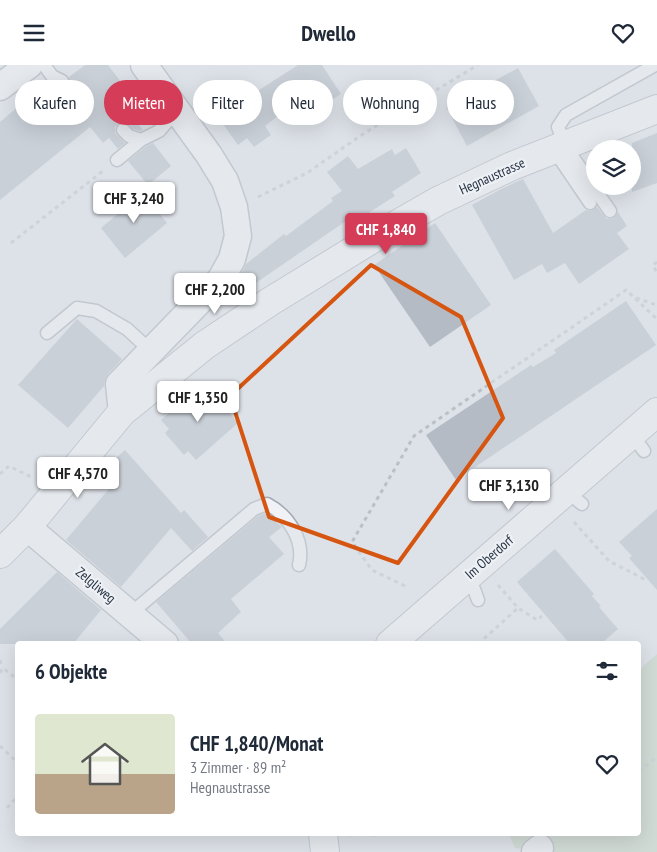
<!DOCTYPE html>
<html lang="de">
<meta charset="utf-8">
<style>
body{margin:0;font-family:"PT Sans Narrow",sans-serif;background:#f2f2f3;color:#1f2937;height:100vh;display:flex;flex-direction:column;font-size:19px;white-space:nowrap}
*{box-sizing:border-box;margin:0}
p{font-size:16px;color:#747a83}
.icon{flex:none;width:28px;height:28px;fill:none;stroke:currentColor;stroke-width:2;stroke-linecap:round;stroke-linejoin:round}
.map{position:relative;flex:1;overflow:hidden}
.drawer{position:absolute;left:15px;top:576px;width:626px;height:195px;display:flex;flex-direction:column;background:#fff;border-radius:5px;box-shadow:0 5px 20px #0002}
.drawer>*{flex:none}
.guide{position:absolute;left:15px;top:15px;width:628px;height:45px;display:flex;gap:10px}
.controls{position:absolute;left:586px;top:75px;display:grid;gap:10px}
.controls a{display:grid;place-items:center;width:55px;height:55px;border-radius:50%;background:#fff;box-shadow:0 5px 20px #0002;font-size:25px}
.price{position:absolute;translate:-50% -42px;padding:0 11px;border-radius:5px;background:#fff;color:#222;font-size:16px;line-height:32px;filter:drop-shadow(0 1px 2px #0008)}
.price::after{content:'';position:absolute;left:50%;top:30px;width:15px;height:11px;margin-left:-8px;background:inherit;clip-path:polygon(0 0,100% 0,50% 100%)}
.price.on{background:#d43c57;color:#fff}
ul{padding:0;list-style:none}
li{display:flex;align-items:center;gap:15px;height:125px;padding:0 20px}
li+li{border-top:1px solid #e0e1e3}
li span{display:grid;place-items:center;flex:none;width:140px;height:100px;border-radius:5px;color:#555}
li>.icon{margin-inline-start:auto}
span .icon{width:60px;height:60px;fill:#fffc;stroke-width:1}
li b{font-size:21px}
h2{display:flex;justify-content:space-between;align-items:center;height:60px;padding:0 20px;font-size:21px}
.pill{padding:0 18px;border-radius:22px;background:#fff;box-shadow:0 5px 20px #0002;font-size:18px;line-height:45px}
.pill.on{background:#d43c57;color:#fff}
header{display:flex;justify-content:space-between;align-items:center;height:65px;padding:0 20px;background:#fff;font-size:22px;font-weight:600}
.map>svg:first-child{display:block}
.green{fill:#c4d2be}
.building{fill:#b4bbc5}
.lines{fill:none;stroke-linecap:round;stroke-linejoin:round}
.service-casing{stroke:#a2a9b2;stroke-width:15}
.minor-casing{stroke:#a2a9b2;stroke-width:29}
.tertiary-casing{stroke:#a2a9b2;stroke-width:30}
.path{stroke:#bbc0c6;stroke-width:3;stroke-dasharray:4 4;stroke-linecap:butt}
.service{stroke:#f0f2f6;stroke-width:12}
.minor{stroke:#f0f2f6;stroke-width:26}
.tertiary{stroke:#f0f2f6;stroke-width:28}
.marked{fill:none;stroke:#d55511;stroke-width:4;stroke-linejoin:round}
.labels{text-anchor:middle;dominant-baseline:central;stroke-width:4.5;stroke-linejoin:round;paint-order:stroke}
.street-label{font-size:14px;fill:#26303f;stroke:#edf1f6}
</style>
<header><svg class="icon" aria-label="menu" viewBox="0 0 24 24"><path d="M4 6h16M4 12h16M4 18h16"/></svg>Dwello<svg class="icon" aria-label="heart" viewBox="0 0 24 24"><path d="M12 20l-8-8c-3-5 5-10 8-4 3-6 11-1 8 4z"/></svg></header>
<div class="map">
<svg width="657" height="787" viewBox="0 0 657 787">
<rect width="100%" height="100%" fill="#dde2e8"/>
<!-- green -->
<path class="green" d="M657 589V787H546L515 783 509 769H639V605Z"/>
<!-- building -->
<path class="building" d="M85 0H108L143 46 134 54 143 65 140 66 133 64 125 57 118 59 115 62V68L125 78 118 84 109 73 103 78 90 62 0 135V57L27 34 32 41 56 22 62 24 67 22 69 19V12Z
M298 0H322L341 29 309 50 299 35 265 61 271 70 254 82 247 73 238 80 217 51 251 26 253 29Z
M518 3 539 41 467 81 446 42Z
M657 68V118L632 127V78Z
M153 78 171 101 148 120 128 96 145 82Z
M406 83 421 108 392 127 395 131 348 161 346 156 250 222 241 209 246 199 284 169 286 171 333 136 331 133 342 126 327 107 348 91 358 104 392 84 395 90Z
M523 114 553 168 586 145 591 146 597 142 607 154 614 153 618 147 627 161 617 168 629 184 579 219 565 198 547 208 542 199 514 215 472 140 501 124Z
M139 123 167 158 125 193 101 163 126 142 121 137Z
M435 158 491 240 430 282 374 200Z
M626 236 656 280 456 415 426 370 531 300 533 302 556 288 554 285Z
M77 254 122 294 108 309 105 315 104 321 68 363 18 320Z
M204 318 238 358 196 395 188 386 184 390 165 368 169 364 161 355Z
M125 385 181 448 184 445 208 472 192 486 171 463 121 522 66 475 113 419 101 406Z
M657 444V525L629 493 632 491 619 477Z
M266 448 282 462 269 472 284 489 231 534 241 547 218 568 227 579H192L156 537 258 451Z
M555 484 594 529 592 531 601 541 599 542 618 564 601 579H570L517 517Z
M57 507 101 545 73 579H0V564Z"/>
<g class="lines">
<!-- service casing -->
<g class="service-casing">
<path id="service" d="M44 0 52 11 62 16
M123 65 129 71 141 75 159 66 177 45
M554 85 590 138
M117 95 141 75
M610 146 565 81 558 62 566 50 655 0
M47 268 77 243 96 246 127 264 151 286
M631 368 644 386
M567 424 576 434 582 439
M464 514 474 524 478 535
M130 549 254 444 267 439C288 450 305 475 299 500"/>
</g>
<!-- minor casing -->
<g class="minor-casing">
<path id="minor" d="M0 22 29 0
M122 347 119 319 221 214 232 194 238 171 234 142 225 116 209 90 144 0
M27 462 165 579
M535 787 540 783"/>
</g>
<!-- tertiary casing -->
<g class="tertiary-casing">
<path id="tertiary" d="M0 489 27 462 122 347 205 280 271 236 377 171 438 136 512 101 657 44
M390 579 657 347
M323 769 325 787"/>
</g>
<!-- path -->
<path class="path" d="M258 132 307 108 366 67 478 0
M11 178 103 106
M657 197 653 200 657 208
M636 233 657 240
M0 409 9 401 33 413
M574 457 609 496 646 515
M498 520 518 543 537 555 542 551
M405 521 372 505 352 477 414 371 626 225 657 254
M478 579 518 543
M0 595 3 603
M0 608 3 603 18 615
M0 681 18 698
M639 706 657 692
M7 743 18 731
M372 769 379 772
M349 770 360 769"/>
<!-- service -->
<use href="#service" class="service"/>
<!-- minor -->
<use href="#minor" class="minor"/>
<!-- tertiary -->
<use href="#tertiary" class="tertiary"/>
</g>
<!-- marked area -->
<path d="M0 0H657V787H0ZM371 200 461 252 503 353 398 498 269 452 230 331Z" fill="#dde2e8" fill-opacity=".55" fill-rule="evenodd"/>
<path class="marked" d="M371 200 461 252 503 353 398 498 269 452 230 331Z"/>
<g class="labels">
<!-- street labels -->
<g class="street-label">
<text transform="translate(492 111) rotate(-24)">Hegnaustrasse</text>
<text transform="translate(489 492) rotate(-41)">Im Oberdorf</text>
<text transform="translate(96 520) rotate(40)">Zelgliweg</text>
</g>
</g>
</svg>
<div class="controls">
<a><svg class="icon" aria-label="layers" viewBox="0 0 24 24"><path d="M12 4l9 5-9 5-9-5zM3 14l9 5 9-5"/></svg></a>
</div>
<b class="price" style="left:134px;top:159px">CHF 3,240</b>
<b class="price on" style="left:386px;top:190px">CHF 1,840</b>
<b class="price" style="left:215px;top:250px">CHF 2,200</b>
<b class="price" style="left:198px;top:358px">CHF 1,350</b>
<b class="price" style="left:78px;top:434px">CHF 4,570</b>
<b class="price" style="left:509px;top:446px">CHF 3,130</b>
<div class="guide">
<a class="pill">Kaufen</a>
<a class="pill on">Mieten</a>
<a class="pill">Filter</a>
<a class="pill">Neu</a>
<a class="pill">Wohnung</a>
<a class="pill">Haus</a>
</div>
<section class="drawer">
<h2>6 Objekte<svg class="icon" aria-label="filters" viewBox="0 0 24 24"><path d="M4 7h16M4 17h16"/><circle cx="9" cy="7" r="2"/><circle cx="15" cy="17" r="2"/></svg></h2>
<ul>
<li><span style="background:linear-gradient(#dfe7d0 60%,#b9a48a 0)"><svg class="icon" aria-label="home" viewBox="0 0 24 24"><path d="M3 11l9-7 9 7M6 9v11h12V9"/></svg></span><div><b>CHF 1,840/Monat</b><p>3 Zimmer · 89 m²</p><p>Hegnaustrasse</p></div><svg class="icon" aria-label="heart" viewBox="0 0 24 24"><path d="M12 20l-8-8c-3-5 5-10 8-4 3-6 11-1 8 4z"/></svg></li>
</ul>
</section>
</div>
